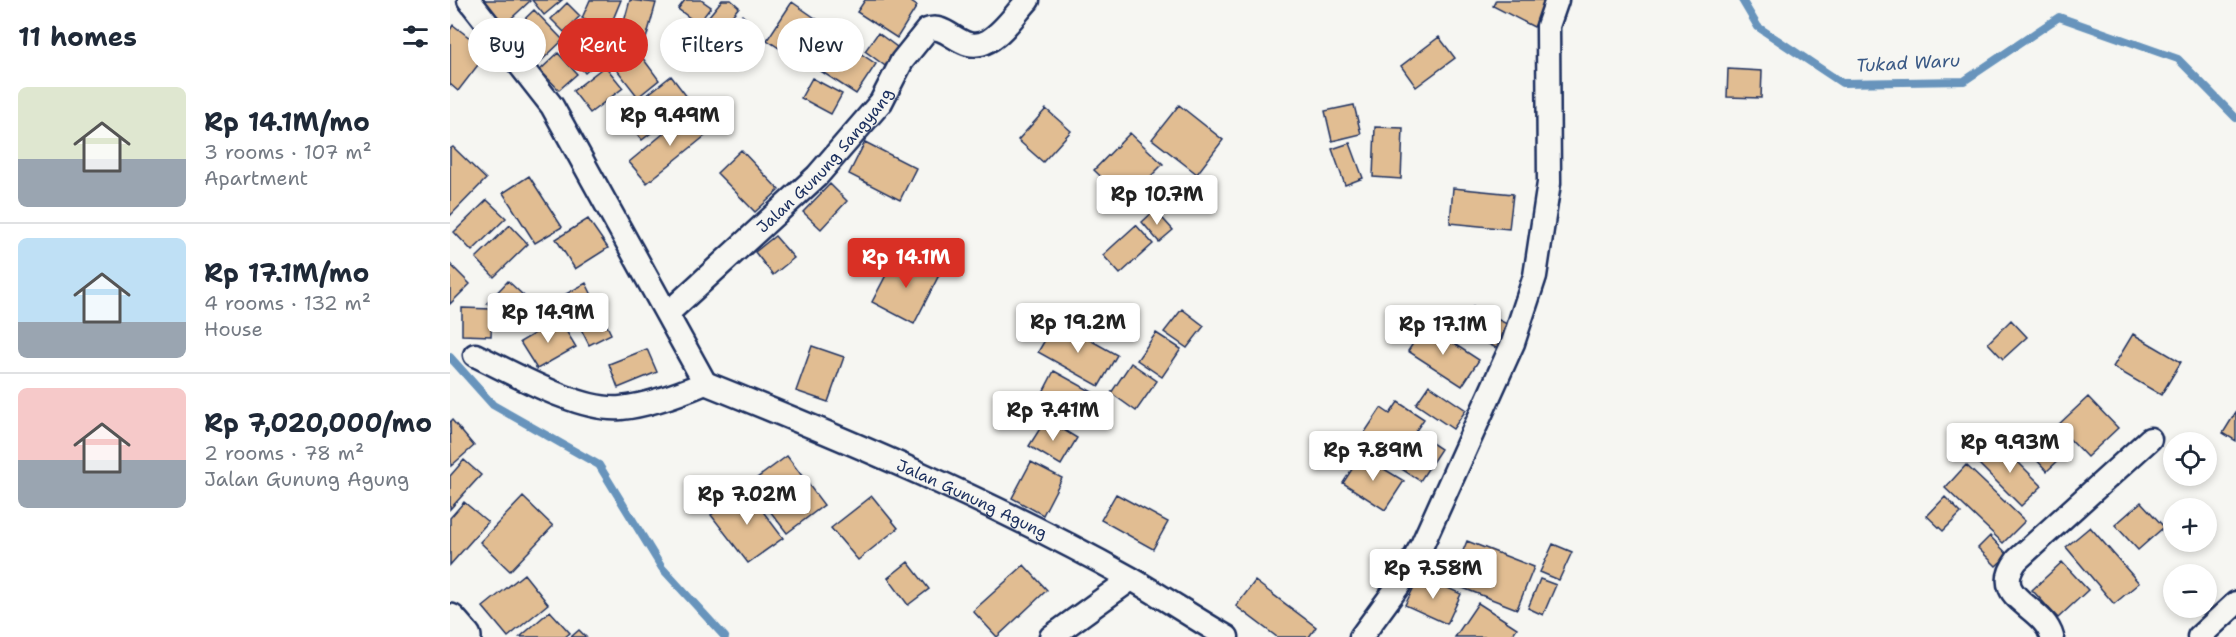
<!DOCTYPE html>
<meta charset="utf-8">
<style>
body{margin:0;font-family:"Shantell Sans",sans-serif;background:#f6f6f7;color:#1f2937;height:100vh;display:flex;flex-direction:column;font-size:22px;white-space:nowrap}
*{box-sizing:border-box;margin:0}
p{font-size:20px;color:#747a83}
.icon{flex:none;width:33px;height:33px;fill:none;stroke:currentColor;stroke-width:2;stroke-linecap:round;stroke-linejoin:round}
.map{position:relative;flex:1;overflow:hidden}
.details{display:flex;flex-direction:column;background:#fff;width:450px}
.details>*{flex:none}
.banner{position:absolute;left:18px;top:18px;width:570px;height:54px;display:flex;gap:12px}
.controls{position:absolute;left:1713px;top:432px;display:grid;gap:12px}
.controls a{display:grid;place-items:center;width:54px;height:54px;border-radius:50%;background:#fff;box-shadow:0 3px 9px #0003;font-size:30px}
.price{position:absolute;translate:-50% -51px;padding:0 14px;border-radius:6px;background:#fff;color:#222;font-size:20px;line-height:39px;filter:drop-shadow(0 2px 3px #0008)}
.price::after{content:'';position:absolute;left:50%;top:36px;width:18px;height:14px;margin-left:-9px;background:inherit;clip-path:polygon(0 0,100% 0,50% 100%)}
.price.selected{background:#d93025;color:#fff}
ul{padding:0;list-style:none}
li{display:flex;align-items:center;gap:18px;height:150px;padding:0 18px}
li+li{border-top:2px solid #e0e1e3}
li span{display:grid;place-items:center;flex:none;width:168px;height:120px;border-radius:9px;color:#555}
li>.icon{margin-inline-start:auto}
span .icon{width:72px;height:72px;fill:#fffc;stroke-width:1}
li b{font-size:26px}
h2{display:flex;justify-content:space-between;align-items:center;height:72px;padding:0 18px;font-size:26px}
.pill{padding:0 21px;border-radius:27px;background:#fff;box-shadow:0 3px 9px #0003;font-size:21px;line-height:54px}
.pill.selected{background:#d93025;color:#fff}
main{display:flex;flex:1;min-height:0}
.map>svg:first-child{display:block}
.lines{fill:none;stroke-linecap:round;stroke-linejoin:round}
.stream{stroke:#6794bc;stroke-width:8}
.building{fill:#e1bd92;stroke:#1b2f5e;stroke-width:1.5}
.street-casing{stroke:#1b2f5e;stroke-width:27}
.secondary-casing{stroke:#1b2f5e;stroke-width:38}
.street{stroke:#f6f6f2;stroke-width:22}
.secondary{stroke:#f6f6f2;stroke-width:33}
.labels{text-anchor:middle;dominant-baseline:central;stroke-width:4.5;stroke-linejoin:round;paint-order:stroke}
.street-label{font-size:16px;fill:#1b2f5e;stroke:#f6f6f2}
.water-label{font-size:18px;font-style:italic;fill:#3a5985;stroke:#f6f6f2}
</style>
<main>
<section class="details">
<h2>11 homes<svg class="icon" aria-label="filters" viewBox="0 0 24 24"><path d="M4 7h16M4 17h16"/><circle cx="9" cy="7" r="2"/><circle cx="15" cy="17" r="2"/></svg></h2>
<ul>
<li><span style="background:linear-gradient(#dfe7d0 60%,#9aa5b1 0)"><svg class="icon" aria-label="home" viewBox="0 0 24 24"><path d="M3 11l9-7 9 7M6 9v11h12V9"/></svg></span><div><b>Rp 14.1M/mo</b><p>3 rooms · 107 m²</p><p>Apartment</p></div></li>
<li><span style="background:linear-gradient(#bfe0f5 70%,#9aa5b1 0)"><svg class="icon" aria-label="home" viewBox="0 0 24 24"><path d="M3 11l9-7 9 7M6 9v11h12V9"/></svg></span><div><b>Rp 17.1M/mo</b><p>4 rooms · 132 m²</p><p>House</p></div></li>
<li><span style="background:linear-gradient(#f6c9c9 60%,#9aa5b1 0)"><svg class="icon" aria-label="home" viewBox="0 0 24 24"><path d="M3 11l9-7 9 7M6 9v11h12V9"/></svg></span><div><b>Rp 7,020,000/mo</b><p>2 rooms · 78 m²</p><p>Jalan Gunung Agung</p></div></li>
</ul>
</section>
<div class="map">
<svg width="1786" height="637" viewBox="0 0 1786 637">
<rect width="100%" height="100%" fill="#f6f6f2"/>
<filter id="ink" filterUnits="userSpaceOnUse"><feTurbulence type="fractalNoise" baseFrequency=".0167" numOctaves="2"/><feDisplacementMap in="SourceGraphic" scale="12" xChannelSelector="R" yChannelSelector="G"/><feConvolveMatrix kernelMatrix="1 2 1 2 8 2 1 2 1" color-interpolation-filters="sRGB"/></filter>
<g filter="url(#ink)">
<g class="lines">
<!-- stream -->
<path class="stream" d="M1292 0 1308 27 1392 83 1514 81 1609 17 1728 59 1786 118
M0 357 43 405 149 465 212 568 275 637"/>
</g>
<!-- building -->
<path class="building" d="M35 0H79L80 1 53 26 31 3Z
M82 0H112L94 15Z
M140 0H171L159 29 132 18Z
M180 0 206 3 194 46 169 40Z
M235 0H251L261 7 248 24 228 9Z
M272 0H281L289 7 264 38 250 27Z
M415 0H458L467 6 447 38 407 12Z
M1046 0H1098L1084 27 1043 6Z
M342 2 378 27 353 64 317 40Z
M117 3 130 16 114 32 101 19Z
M84 10 113 40 88 64 59 34Z
M292 15 305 27 281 54 267 42Z
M144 24 164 48 135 73 114 48Z
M3 25 38 52 8 91 0 84V30Z
M428 33 451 50 438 68 415 51Z
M386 37 426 64 406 94 366 68Z
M989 37 1005 58 966 87 951 66Z
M186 49 209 80 188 97 164 66Z
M108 53 127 74 109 90 90 70Z
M155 66 173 88 140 113 123 91Z
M1278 69 1312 71 1311 98 1277 97Z
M221 76 241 102 192 140 172 115Z
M362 78 392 94 381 114 351 98Z
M729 105 773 140 747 174 702 139Z
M904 105 911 134 882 141 875 111Z
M596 109 621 131 593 162 568 140Z
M242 110 260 132 197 183 179 162Z
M925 127 953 128 951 179 923 177Z
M680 133 713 164 676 201 644 170Z
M415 142 466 168 450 200 399 174Z
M900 143 913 178 895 185 882 149Z
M3 147 36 179 0 216V149Z
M291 150 329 190 305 212 267 173Z
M79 176 112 227 85 243 53 193Z
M380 184 397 201 371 229 353 212Z
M1003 188 1063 194 1059 229 1000 223Z
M37 200 56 218 22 251 4 232Z
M705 210 723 230 709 242 692 222Z
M138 219 158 248 125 269 106 239Z
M60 225 78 244 44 277 26 258Z
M686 225 703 244 670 274 653 255Z
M325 236 344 258 323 275 305 252Z
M447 254 489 275 464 324 422 302Z
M0 264 20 284 0 304Z
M58 281 88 309 68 331 37 303Z
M136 283 161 334 139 345 114 295Z
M1023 307 1059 325 1046 348 1012 330Z
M12 308 42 309 41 336 12 335Z
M732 309 754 326 737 348 714 332Z
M109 319 126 347 87 369 70 342Z
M1561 320 1577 337 1553 359 1538 343Z
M606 321 667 355 649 386 588 352Z
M975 325 1029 360 1012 386 958 351Z
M706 333 731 349 712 377 687 360Z
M1683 334 1731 362 1711 395 1663 367Z
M362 346 394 357 378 402 346 391Z
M197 349 207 372 168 388 159 364Z
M681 363 707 381 686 411 661 393Z
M604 371 646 394 630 424 588 402Z
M979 385 1016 410 1003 429 966 404Z
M1638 397 1668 428 1637 457 1607 426Z
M948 402 974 419 965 432 991 449 970 481 909 441 931 408 940 414Z
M1786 412V441L1773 433Z
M596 419 627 438 611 465 579 446Z
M2 420 24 446 1 466 0 422Z
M1596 442 1611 458 1597 471 1582 455Z
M1549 443 1592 486 1571 506 1528 463Z
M911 455 954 481 935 510 893 483Z
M337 456 374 505 337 533 299 484Z
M14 460 31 475 0 509V476Z
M581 462 612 478 593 515 562 498Z
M1516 465 1575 521 1553 543 1495 488Z
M296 489 333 538 298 563 261 515Z
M666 494 718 522 703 549 651 520Z
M422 496 448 528 408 560 381 528Z
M73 497 103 526 60 571 30 542Z
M1495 497 1511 513 1493 531 1477 516Z
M14 502 38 522 0 565V518Z
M1691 502 1714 527 1688 550 1665 525Z
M1640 527 1689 583 1664 604 1616 547Z
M1540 536 1558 555 1546 566 1528 548Z
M1017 541 1084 567 1067 609 1000 583Z
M1103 544 1122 552 1109 580 1090 572Z
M458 562 479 589 458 605 438 578Z
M1612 562 1638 590 1608 618 1582 590Z
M574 565 597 590 547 637 523 611Z
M74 574 98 604 58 637 33 607Z
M970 575 1011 594 997 624 955 605Z
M1090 579 1106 585 1093 615 1078 608Z
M805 581 866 627 859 637H827L786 606Z
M1028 603 1067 628 1061 637H1005Z
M100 611 120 633 115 637H70Z
M129 630 136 637H121Z"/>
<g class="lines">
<!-- street casing -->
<g class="street-casing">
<g id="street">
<path d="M19 0 102 106 255 383"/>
<path id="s1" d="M218 313 367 176 431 102 452 61 477 30C498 21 511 56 538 41 554 32 566 13 578 0"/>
<path d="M25 355C63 373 130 412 171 408 200 405 229 394 255 383"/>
<path id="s2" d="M255 383C400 441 544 502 680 578 713 597 744 618 777 637"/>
<path d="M601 637 681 579"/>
<path d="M911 637 949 585 972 545 1063 343 1085 276 1099 183 1098 26 1107 0"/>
<path d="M1602 637C1593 604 1538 599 1567 560L1700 439"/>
<path d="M1749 637 1786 603"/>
</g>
</g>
<!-- secondary casing -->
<g class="secondary-casing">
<path id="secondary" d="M0 621 14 637"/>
</g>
<!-- street -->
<use href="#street" class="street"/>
<!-- secondary -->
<use href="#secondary" class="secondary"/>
</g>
</g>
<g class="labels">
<!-- street labels -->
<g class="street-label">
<text stroke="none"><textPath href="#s1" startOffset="219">Jalan Gunung Sangyang</textPath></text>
<text stroke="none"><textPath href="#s2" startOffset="291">Jalan Gunung Agung</textPath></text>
</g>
<!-- water labels -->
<g class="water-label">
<text transform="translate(1458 63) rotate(-3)">Tukad Waru</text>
</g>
</g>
</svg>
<div class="controls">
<a><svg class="icon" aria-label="locate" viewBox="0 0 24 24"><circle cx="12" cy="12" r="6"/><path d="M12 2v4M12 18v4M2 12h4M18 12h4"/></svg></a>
<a>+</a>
<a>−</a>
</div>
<b class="price" style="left:220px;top:147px">Rp 9.49M</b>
<b class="price" style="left:707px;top:226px">Rp 10.7M</b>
<b class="price selected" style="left:456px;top:289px">Rp 14.1M</b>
<b class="price" style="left:98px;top:344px">Rp 14.9M</b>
<b class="price" style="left:628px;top:354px">Rp 19.2M</b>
<b class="price" style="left:993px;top:356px">Rp 17.1M</b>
<b class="price" style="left:603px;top:442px">Rp 7.41M</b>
<b class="price" style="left:1560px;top:474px">Rp 9.93M</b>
<b class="price" style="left:923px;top:482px">Rp 7.89M</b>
<b class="price" style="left:297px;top:526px">Rp 7.02M</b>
<b class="price" style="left:983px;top:600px">Rp 7.58M</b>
<div class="banner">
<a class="pill">Buy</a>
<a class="pill selected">Rent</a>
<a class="pill">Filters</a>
<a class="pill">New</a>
</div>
</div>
</main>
